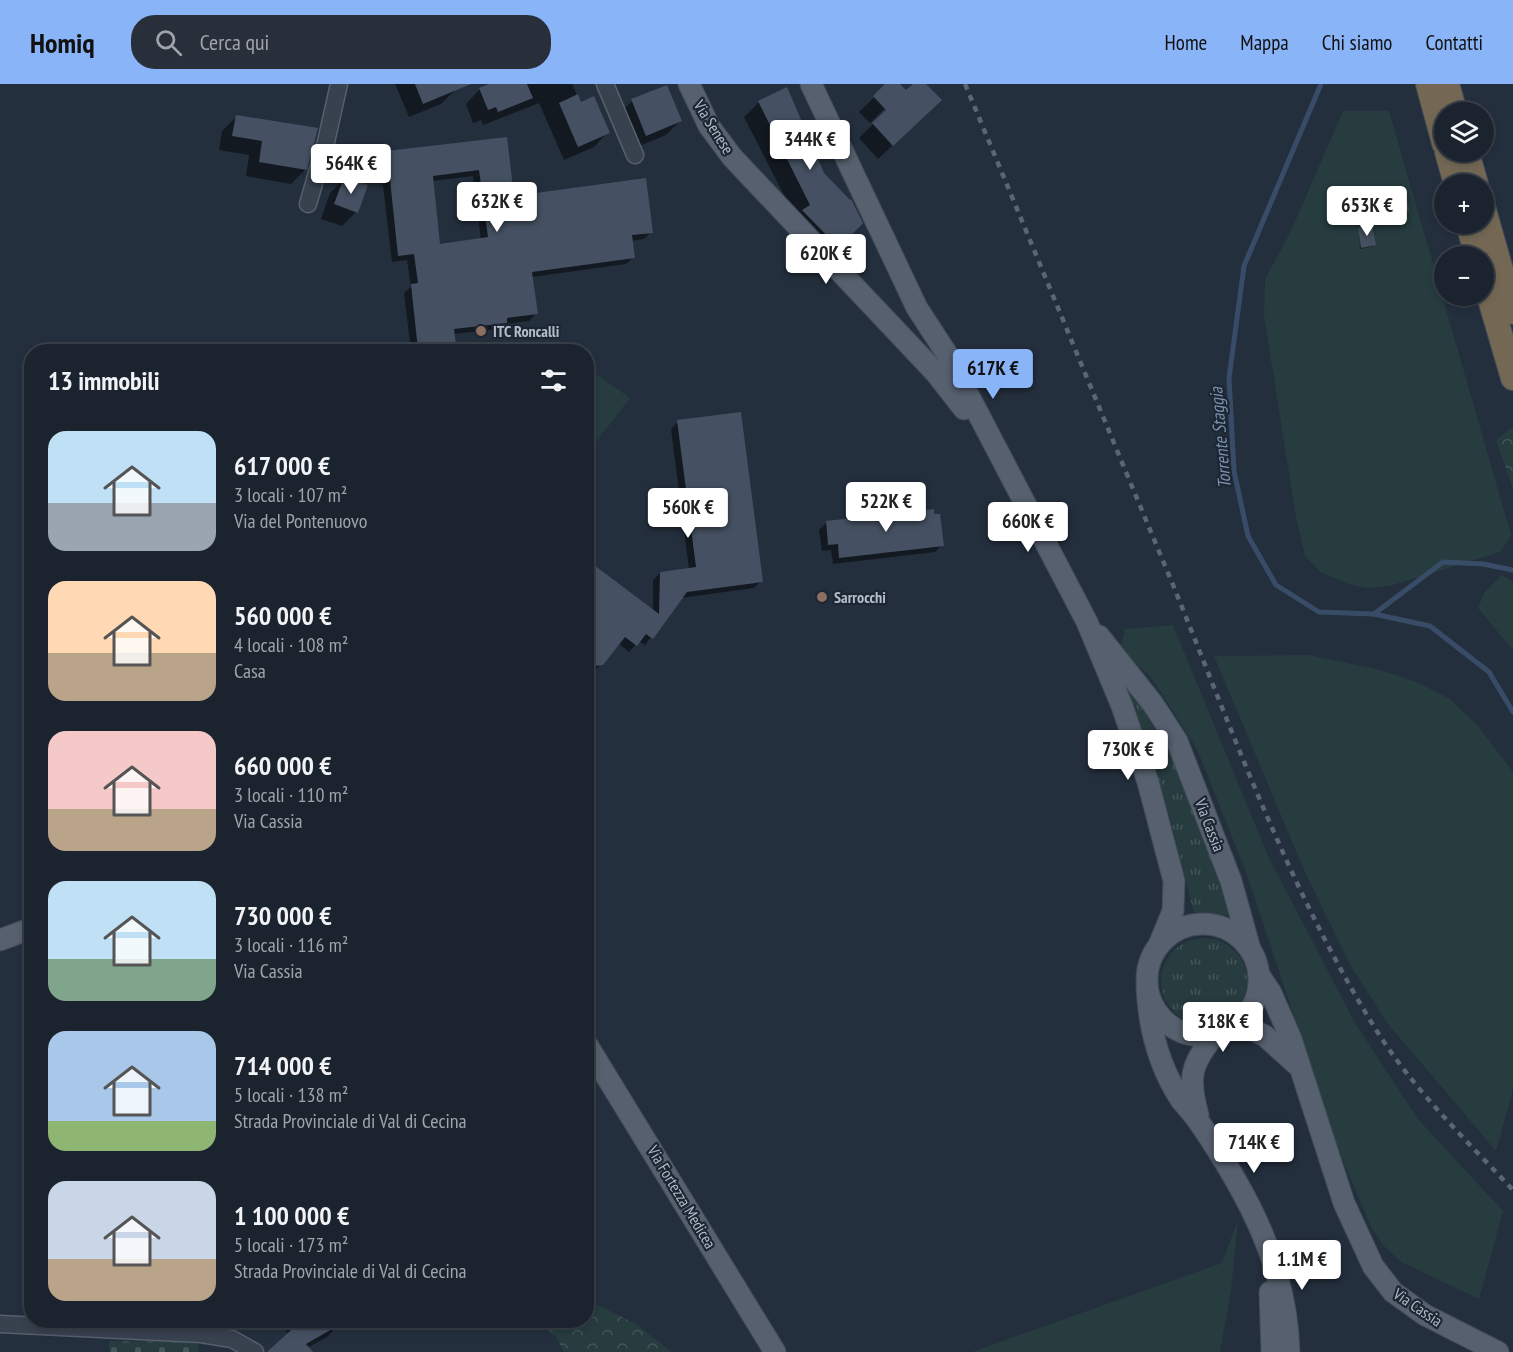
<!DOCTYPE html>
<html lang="it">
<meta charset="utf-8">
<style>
body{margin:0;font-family:"PT Sans Narrow",sans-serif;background:#282f3a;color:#f1f3f6;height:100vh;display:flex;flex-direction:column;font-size:22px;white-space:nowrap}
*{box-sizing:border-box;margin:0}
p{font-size:20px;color:#a0a4aa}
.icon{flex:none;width:33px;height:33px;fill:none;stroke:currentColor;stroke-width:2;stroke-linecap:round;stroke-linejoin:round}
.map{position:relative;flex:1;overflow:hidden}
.panel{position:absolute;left:24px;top:260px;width:570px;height:984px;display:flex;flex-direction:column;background:#1b232e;border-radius:24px;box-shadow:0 3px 9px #0003,0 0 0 2px #39404a}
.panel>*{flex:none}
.buttons{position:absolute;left:1434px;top:18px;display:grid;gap:12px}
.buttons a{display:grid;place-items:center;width:60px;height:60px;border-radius:50%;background:#1b232e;box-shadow:0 3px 9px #0003,0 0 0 2px #39404a;font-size:30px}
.price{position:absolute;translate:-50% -51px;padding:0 14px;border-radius:6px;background:#fff;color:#222;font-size:20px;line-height:39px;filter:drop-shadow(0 2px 3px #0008)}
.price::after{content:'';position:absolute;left:50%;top:36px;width:18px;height:14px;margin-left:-9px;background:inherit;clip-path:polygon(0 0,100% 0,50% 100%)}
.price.selected{background:#8ab4f8;color:#111}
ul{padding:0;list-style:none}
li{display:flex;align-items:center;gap:18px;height:150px;padding:0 24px}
li span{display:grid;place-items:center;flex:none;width:168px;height:120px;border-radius:18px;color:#555}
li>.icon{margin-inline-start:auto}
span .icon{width:72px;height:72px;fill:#fffc;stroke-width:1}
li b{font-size:26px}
h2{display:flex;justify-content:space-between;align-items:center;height:72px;padding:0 24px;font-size:26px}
header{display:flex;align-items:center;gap:36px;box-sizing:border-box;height:84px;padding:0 30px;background:#8ab4f8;color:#111}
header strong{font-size:28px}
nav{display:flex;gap:33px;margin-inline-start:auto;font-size:21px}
.search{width:420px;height:54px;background:#282f3a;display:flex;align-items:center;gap:15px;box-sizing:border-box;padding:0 21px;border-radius:24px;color:#a0a4aa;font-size:22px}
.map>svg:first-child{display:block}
.grass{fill:url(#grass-tufts)}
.forest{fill:url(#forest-crowns)}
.cemetery{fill:url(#cemetery-stones)}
.garden{fill:#263c3f}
.shadow{fill:#0007;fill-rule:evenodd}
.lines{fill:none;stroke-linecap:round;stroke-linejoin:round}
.stream{stroke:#394c67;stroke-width:5}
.building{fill:#455162;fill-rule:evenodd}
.minor-casing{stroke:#565f6c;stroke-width:19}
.major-casing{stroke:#414a57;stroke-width:23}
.highway-casing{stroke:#434c59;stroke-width:26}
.minor{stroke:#38414e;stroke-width:16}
.major{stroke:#56606e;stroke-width:21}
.highway{stroke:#746855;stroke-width:24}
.rail{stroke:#5a6575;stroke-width:4.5;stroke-dasharray:6 6;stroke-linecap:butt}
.education-dot{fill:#8d6e63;stroke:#1d2633;stroke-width:2}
.labels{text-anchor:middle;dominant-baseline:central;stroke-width:4.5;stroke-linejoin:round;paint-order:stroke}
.street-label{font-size:16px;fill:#b4bcc9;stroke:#1d2633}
.poi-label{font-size:16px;font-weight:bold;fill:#b4bcc9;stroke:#1d2633;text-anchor:start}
.water-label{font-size:18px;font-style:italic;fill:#7c92b1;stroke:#1d2633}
</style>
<header>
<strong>Homiq</strong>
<div class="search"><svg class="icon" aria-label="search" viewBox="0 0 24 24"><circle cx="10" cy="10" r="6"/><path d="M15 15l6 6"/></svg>Cerca qui</div>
<nav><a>Home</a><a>Mappa</a><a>Chi siamo</a><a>Contatti</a></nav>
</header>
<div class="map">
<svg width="1513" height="1268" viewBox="0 0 1513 1268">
<defs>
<pattern id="grass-tufts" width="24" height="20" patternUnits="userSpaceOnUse" patternTransform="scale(1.5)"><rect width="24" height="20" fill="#263c3f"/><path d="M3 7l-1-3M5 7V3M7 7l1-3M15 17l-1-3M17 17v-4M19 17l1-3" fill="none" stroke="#435659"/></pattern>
<pattern id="forest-crowns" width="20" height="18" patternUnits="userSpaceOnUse" patternTransform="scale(1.5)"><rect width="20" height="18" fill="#263c3f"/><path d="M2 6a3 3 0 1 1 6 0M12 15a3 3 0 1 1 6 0" fill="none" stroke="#435659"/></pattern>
<pattern id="cemetery-stones" width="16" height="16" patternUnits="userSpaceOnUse" patternTransform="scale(1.5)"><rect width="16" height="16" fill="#263c3f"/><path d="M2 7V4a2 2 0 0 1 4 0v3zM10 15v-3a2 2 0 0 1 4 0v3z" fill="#435659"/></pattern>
</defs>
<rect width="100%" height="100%" fill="#242f3e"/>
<!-- grass -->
<path class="grass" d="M1127 601 1180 685 1231 832 1194 828 1193 825C1174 750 1158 672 1123 603Z
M1161 897a43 43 0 1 1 86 0a43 43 0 1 1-86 0Z"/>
<!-- forest -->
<path class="forest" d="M1513 343V405L1496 356Z
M587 1216 636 1240 671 1268H564L556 1253 537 1236H586Z"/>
<!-- cemetery -->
<path class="cemetery" d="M109 1257 198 1258V1268H109Z"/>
<!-- garden -->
<path class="garden" d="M1343 27H1389L1511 451 1500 468 1389 502 1368 504 1351 501 1320 488 1305 472 1296 433 1264 232 1265 195 1290 149Z
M589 285 630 314 587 370 586 289Z
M1502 491 1513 498V566L1478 524 1484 509Z
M1173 541 1268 772 1355 939 1418 1035 1503 1127 1479 1215 1403 1179 1384 1162 1371 1143 1338 1065 1246 788 1197 665 1151 593 1120 566 1125 545Z
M1308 571 1381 586 1419 599 1450 615 1478 642 1513 688V1005L1496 1067 1388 940 1349 879 1304 786 1214 572Z
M1238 1136 1231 1206 1220 1268H972L1222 1179Z"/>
<!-- shadow -->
<path class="shadow" d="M395 0H453L456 5 441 20 409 33Z
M490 0H572L581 20 608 48 594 63 564 76 539 19 483 41 481 36 473 39 466 20 480 5Z
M888 0H898L906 8 915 0H924L926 30 878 75 859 54 892 21 890 19 870 39 859 28Z
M786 5 822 90 861 139 824 177 796 135 744 33 759 18Z
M632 17 680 37 666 51 632 65 618 31Z
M237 32 306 85 291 100 246 92 249 71 219 66 222 47Z
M506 54 513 113 651 148 644 155 631 157 633 173 626 180 532 193 536 230 529 237 504 240 499 245 453 250 454 261 448 267H411L404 209 411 203 407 176 392 178 380 76 387 69ZM473 92 481 156 438 162 432 97Z
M345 94 356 128 342 142 321 135 330 109Z
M1379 119 1408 127 1403 131 1376 134 1375 123Z
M1359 145 1374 160 1373 162 1360 165Z
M678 338 761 497 754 504 681 514 645 561 639 557 629 568 618 559 595 587 586 589V477L653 527V496L660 489 689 485 671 345Z
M826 439 942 461 935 468 833 480 831 466 822 467 819 446Z
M281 1236H340L341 1238 327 1253 307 1264 311 1268H269L288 1250Z"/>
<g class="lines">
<!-- stream -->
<path class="stream" d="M1321 0 1244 182 1229 294 1234 387 1248 452 1276 501 1319 528 1374 530 1430 542 1489 588 1513 628
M1374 530 1443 478 1483 480 1513 486"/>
</g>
<!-- building -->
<path class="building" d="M415 0H471L423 20Z
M489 0H527L533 14 498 28 496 23 488 26 479 4Z
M885 0H900L906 6 913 0H926L942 16 893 62 872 39 886 26 873 12Z
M667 1 682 37 646 52 631 15Z
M787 3 824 89 850 116 851 115 863 139 839 164 802 126 810 121 758 17Z
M578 10 581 18 594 12 610 49 578 63 559 19Z
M236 31 318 44 307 86 259 78 262 57 232 52Z
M507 53 514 112 646 94 653 149 632 151 635 174 532 188 538 230 507 234V239L454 245 456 261 418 266 411 200 418 199 414 170 398 172 387 67ZM479 86 488 153 440 160 433 92Z
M344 93 368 101 358 129 334 120Z
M1407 114 1409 127 1380 131 1378 117Z
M1372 141 1376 161 1361 164 1358 144Z
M741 328 763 498 687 508 653 555 646 550 637 562 625 553 603 581 586 583V475L659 530 660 488 696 483 677 336Z
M934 425V430H940L944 462 839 474 838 460 828 461 826 437Z
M302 1236H348L306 1260 313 1268H267Z"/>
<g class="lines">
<!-- minor casing -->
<g class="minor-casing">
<path id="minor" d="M605 0 635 71
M308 120 326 58 339 0
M0 1240 201 1250 232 1255 255 1268"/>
</g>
<!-- major casing -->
<g class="major-casing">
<path id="major" d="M689 0 709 42 732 73 935 288 964 325
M811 0 917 224 947 270 1087 538 1122 622 1148 698 1174 797 1173 827 1159 861
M1099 552 1153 620 1177 657 1231 797 1250 865
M1147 896a56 56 0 1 1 112 0a56 56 0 1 1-112 0Z
M0 856 32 844
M1259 891 1271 909 1291 955 1344 1119 1373 1182 1393 1208 1425 1231 1498 1268
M1147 904C1149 944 1158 981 1181 1016 1188 1024 1195 1032 1201 1041 1248 1110 1287 1183 1289 1268
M1239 939 1265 952 1296 980
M586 959 775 1268
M1198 1031C1188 995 1190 980 1215 951
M1270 1208 1272 1268"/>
</g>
<!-- highway casing -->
<g class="highway-casing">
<path id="highway" d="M1428 0 1444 59
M1447 0 1455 28
M1447 68 1456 100
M1467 68 1476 100
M1484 126 1513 228
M1468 140 1477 172
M1484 195 1513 294"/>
</g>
<!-- minor -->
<use href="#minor" class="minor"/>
<!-- major -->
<use href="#major" class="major"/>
<!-- highway -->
<use href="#highway" class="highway"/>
<!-- rail -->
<path class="rail" d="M965 0C1034 165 1102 331 1171 496 1233 648 1288 804 1375 944 1412 1004 1465 1055 1513 1106"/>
</g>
<!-- markers -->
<g class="education-dot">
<circle cx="481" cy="247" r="6"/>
<circle cx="822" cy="513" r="6"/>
</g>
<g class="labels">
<!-- street labels -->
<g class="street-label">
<text transform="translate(714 43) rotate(58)">Via Senese</text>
<text transform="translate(1210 741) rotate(69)">Via Cassia</text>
<text transform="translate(682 1113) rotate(59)">Via Fortezza Medicea</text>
<text transform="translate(1418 1223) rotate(34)">Via Cassia</text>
</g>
<!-- poi labels -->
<g class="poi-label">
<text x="493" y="247">ITC Roncalli</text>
<text x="834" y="513">Sarrocchi</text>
</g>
<!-- water labels -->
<g class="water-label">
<text transform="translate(1220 354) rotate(-95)">Torrente Staggia</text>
</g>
</g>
</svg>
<div class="buttons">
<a><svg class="icon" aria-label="layers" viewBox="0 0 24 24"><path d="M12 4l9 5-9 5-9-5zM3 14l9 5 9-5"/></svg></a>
<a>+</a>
<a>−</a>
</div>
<b class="price" style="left:810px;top:87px">344K €</b>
<b class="price" style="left:351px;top:111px">564K €</b>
<b class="price" style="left:497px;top:149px">632K €</b>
<b class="price" style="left:1367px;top:153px">653K €</b>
<b class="price" style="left:826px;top:201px">620K €</b>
<b class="price selected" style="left:993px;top:316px">617K €</b>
<b class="price" style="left:886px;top:449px">522K €</b>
<b class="price" style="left:688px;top:455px">560K €</b>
<b class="price" style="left:1028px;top:469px">660K €</b>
<b class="price" style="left:1128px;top:697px">730K €</b>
<b class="price" style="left:1223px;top:969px">318K €</b>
<b class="price" style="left:1254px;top:1090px">714K €</b>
<b class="price" style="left:1302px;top:1207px">1.1M €</b>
<section class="panel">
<h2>13 immobili<svg class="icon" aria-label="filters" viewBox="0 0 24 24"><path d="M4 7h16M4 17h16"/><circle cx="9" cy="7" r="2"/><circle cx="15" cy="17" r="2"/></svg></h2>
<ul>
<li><span style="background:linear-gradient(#bfe0f5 60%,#9aa5b1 0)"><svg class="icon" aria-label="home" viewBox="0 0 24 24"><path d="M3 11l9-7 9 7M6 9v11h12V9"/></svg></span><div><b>617 000 €</b><p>3 locali · 107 m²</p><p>Via del Pontenuovo</p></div></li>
<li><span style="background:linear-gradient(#ffd9b3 60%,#b9a48a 0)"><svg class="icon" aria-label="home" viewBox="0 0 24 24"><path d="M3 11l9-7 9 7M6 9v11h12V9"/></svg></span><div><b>560 000 €</b><p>4 locali · 108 m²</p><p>Casa</p></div></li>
<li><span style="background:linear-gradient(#f6c9c9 65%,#b9a48a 0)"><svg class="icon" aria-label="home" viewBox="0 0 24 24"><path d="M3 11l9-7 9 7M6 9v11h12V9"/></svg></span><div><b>660 000 €</b><p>3 locali · 110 m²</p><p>Via Cassia</p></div></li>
<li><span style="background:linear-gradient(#bfe0f5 65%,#7fa58c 0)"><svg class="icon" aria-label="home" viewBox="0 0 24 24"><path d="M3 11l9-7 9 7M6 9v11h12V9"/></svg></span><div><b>730 000 €</b><p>3 locali · 116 m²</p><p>Via Cassia</p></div></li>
<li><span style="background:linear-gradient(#a9c7e8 75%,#8fb573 0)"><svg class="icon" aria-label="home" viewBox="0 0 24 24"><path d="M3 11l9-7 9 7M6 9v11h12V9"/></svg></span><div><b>714 000 €</b><p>5 locali · 138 m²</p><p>Strada Provinciale di Val di Cecina</p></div></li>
<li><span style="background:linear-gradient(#c9d6e8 65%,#b9a48a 0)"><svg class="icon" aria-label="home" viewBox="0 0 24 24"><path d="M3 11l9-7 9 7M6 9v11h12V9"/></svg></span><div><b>1 100 000 €</b><p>5 locali · 173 m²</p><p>Strada Provinciale di Val di Cecina</p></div></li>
</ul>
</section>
</div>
